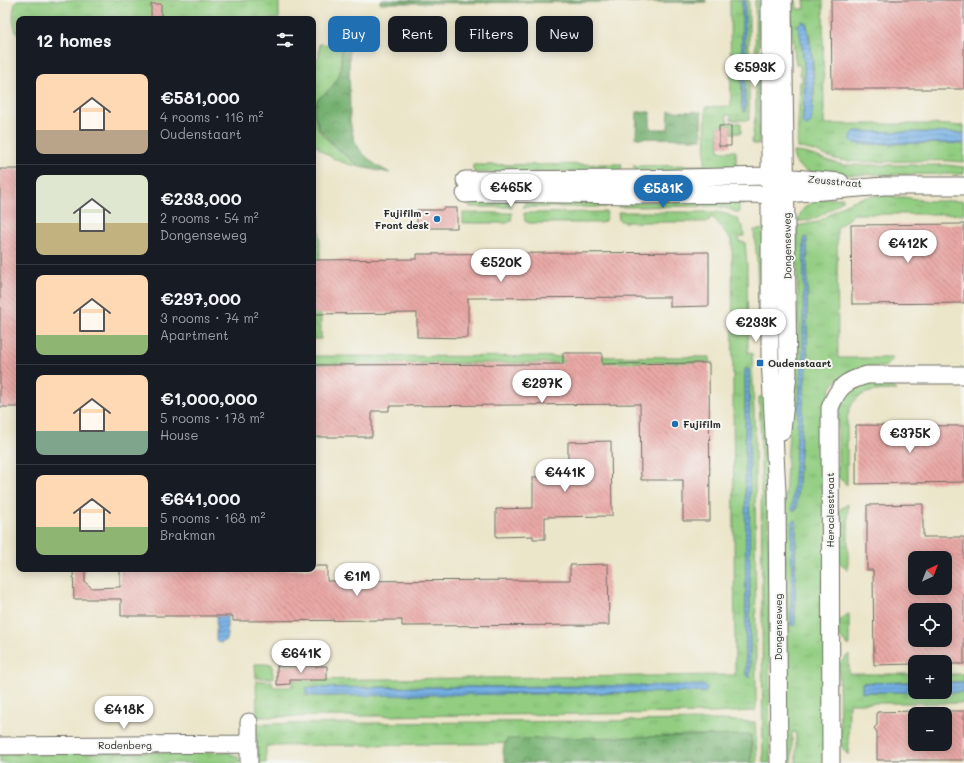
<!DOCTYPE html>
<meta charset="utf-8">
<style>
body{margin:0;font-family:Mali,sans-serif;background:#242831;color:#f1f3f6;height:100vh;display:flex;flex-direction:column;font-size:15px;white-space:nowrap}
*{box-sizing:border-box;margin:0}
p{font-size:13px;color:#9ea1a6}
.icon{flex:none;width:22px;height:22px;fill:none;stroke:currentColor;stroke-width:2;stroke-linecap:round;stroke-linejoin:round}
.map{position:relative;flex:1;overflow:hidden}
.panel{position:absolute;left:16px;top:16px;width:300px;height:556px;display:flex;flex-direction:column;background:#171b24;border-radius:8px;box-shadow:0 2px 10px #0003}
.panel>*{flex:none}
.hud{position:absolute;left:328px;top:16px;width:380px;height:36px;display:flex;gap:8px}
.needle{width:26px;rotate:43deg}
.buttons{position:absolute;left:908px;top:551px;display:grid;gap:8px}
.buttons a{display:grid;place-items:center;width:44px;height:44px;border-radius:8px;background:#171b24;box-shadow:0 2px 10px #0003;font-size:20px}
.price{position:absolute;translate:-50% -34px;padding:0 9px;border-radius:14px;background:#fff;color:#222;font-size:13px;line-height:26px;filter:drop-shadow(0 1px 2px #0008)}
.price::after{content:'';position:absolute;left:50%;top:24px;width:12px;height:9px;margin-left:-6px;background:inherit;clip-path:polygon(0 0,100% 0,50% 100%)}
.price.active{background:#1f6fb2;color:#fff}
ul{padding:0;list-style:none}
li{display:flex;align-items:center;gap:12px;height:100px;padding:0 20px}
li+li{border-top:1px solid #363941}
li span{display:grid;place-items:center;flex:none;width:112px;height:80px;border-radius:8px;color:#555}
li>.icon{margin-inline-start:auto}
span .icon{width:48px;height:48px;fill:#fffc;stroke-width:1}
li b{font-size:17px}
h2{display:flex;justify-content:space-between;align-items:center;height:48px;padding:0 20px;font-size:17px}
.tag{padding:0 14px;border-radius:8px;background:#171b24;box-shadow:0 2px 10px #0003;font-size:14px;line-height:36px}
.tag.active{background:#1f6fb2;color:#fff}
.map>svg:first-child{display:block}
.grass{fill:url(#grass-tufts);stroke:#5e7c56;fill-rule:evenodd}
.forest{fill:url(#forest-crowns);stroke:#506e4d}
.water{fill:url(#water-rules);stroke:#4f6d88}
.building{fill:url(#building-back-hatch);fill-rule:evenodd}
.lines{fill:none;stroke-linecap:round;stroke-linejoin:round}
.minor-casing{stroke:#6e6c62;stroke-width:19}
.minor{stroke:#fff;stroke-width:17}
.poi-dot{fill:#1f6fb2;stroke:#f6f6f2;stroke-width:1.5}
.labels{text-anchor:middle;dominant-baseline:central;stroke-width:4;stroke-linejoin:round;paint-order:stroke}
.street-label{font-size:10px;fill:#2b2b2b;stroke:#f6f6f2}
.poi-label{font-size:10px;font-weight:bold;fill:#2b2b2b;stroke:#f6f6f2;text-anchor:start}
</style>
<div class="map">
<svg width="964" height="763" viewBox="0 0 964 763">
<defs>
<pattern id="grass-tufts" width="24" height="20" patternUnits="userSpaceOnUse"><rect width="24" height="20" fill="#92cd81"/><path d="M3 7l-1-3M5 7V3M7 7l1-3M15 17l-1-3M17 17v-4M19 17l1-3" fill="none" stroke="#7eb070"/></pattern>
<pattern id="forest-crowns" width="20" height="18" patternUnits="userSpaceOnUse"><rect width="20" height="18" fill="#75b06f"/><path d="M2 6a3 3 0 1 1 6 0M12 15a3 3 0 1 1 6 0" fill="none" stroke="#608f5b"/></pattern>
<pattern id="water-rules" width="6" height="5" patternUnits="userSpaceOnUse"><rect width="6" height="5" fill="#73afe4"/><path d="M0 2.5h6" fill="none" stroke="#5f8fb9"/></pattern>
<pattern id="building-back-hatch" width="6" height="6" patternUnits="userSpaceOnUse"><rect width="6" height="6" fill="#e9a8a6"/><path d="M-1 5l2 2M0 0l6 6M5-1l2 2" fill="none" stroke="#bd8987"/></pattern>
</defs>
<rect width="100%" height="100%" fill="#f6f6f2"/>
<filter id="ink" filterUnits="userSpaceOnUse"><feTurbulence type="fractalNoise" baseFrequency=".025" numOctaves="2"/><feDisplacementMap in="SourceGraphic" scale="8" xChannelSelector="R" yChannelSelector="G"/><feConvolveMatrix kernelMatrix="1 2 1 2 8 2 1 2 1" color-interpolation-filters="sRGB"/></filter>
<filter id="wash" filterUnits="userSpaceOnUse"><feTurbulence type="fractalNoise" baseFrequency=".012" numOctaves="4" result="noise"/><feDisplacementMap in="SourceGraphic" scale="16" xChannelSelector="R" yChannelSelector="G"/><feGaussianBlur stdDeviation="0.9" result="paint"/><feColorMatrix in="noise" values="0 0 0 0 0 0 0 0 0 0 0 0 0 0 0 0 0 1.4 0 .05"/><feComposite in="paint" operator="in"/></filter>
<g filter="url(#wash)">
<rect width="100%" height="100%" fill="#ebe5c9"/>
<!-- grass -->
<path class="grass" d="M17 0H278L279 1V19H19V36C12 29 11 9 17 0Z
M730 0H742V110L745 111V0H749V120H731V115H726L728 123H741V133H731V126H718L719 151H736V167L732 172H637L633 166 705 165 706 107 731 106Z
M755 0H759V144H753L752 141 756 111Z
M788 0H796L797 9H805L804 0H823L824 124H929L964 126V133L854 132V143L861 144 949 143 964 144V162C925 158 886 164 847 161 829 160 815 148 797 148L800 82H802V75H800V65H796ZM806 22C811 36 818 94 812 106 810 112 805 117 802 122 806 88 805 58 798 25Z
M319 44 341 45C342 76 341 80 317 100 315 110 314 119 318 128 323 139 350 159 360 167 339 162 330 159 313 143V64L319 56Z
M793 152C812 152 826 162 845 165H946L964 167V174L825 175C811 173 794 170 793 152Z
M622 164 621 171 475 173 473 169V165Z
M893 195V197H904L929 201H964V214H854L837 228 838 358H894L885 367C863 368 843 368 830 389L827 763H796V732H792V763H784L785 495 790 416 798 354 797 226 818 222 845 204 861 198 877 195ZM804 238H807V358L804 389 796 510H793L800 388 803 358ZM796 522 795 572V625H791L792 523Z
M319 198 321 339H313V209Z
M743 198V205H739V213L726 208 715 206 618 207 619 203Z
M468 199H472L475 202H495L498 199 509 201 512 207H470L468 205Z
M823 199 843 198 844 199C830 210 816 222 798 221 800 208 811 201 823 199Z
M526 201 606 203 607 207H523Z
M607 212 606 220 601 223H529L525 221 524 213Z
M618 212H717L726 214 739 220V224L743 226 744 236 739 237V242H745L747 265 748 353H752L755 442 756 707 755 711 712 713 257 717 256 681H272L273 687H292L293 680 735 675 732 241 714 218H709V222H624L619 220ZM745 369H749L750 676H746ZM384 687 706 692 316 696 306 695 307 688Z
M463 213H512L511 221 507 223H463Z
M767 229 764 311H758L757 260 754 232V230Z
M313 356 710 357V362L313 364Z
M886 381 896 390C872 390 850 391 847 421V485L838 477C838 465 838 452 838 440 838 418 837 394 862 384 869 381 879 382 886 381Z
M759 397H765L767 400 770 763H763L761 444Z
M848 504V570H847L839 562V510Z
M848 614H849V646L839 637V621Z
M849 654V674H915V682L863 683V692H964V703H849L848 755 840 745 839 664Z
M255 664H272L273 678H256Z
M945 674H964V682H945Z
M720 720 755 722 757 763H752V741L746 763 742 741 266 746V763H257L256 724Z
M228 752 238 757 241 763H0V753Z"/>
<!-- forest -->
<path class="forest" d="M380 0H706V2L380 3Z
M341 45 349 46 350 121 354 140 362 153 376 165 390 173 360 167 332 143 319 129 314 112 317 100C341 80 342 76 341 45Z
M669 111 701 112 702 139 636 138 637 112H650V129H668Z
M751 735V763H506C502 754 502 748 507 739Z"/>
<!-- water -->
<path class="water" d="M742 0H745V112L742 110Z
M802 21 806 23C814 57 815 89 811 123L807 126 804 125 802 122C807 89 805 57 798 25Z
M855 131 964 133V144L949 143 861 144 854 143 851 140V135Z
M804 237 807 238V358L804 389 796 510H792L800 388 803 358Z
M745 369H749L750 677 746 676Z
M793 520 796 521 795 572V626L791 625 792 522Z
M217 588 227 593V635L226 640 220 643 216 640Z
M915 682V692H862V683Z
M945 682H964V692H945Z
M705 685 707 687 706 692 316 696 306 695V688Z"/>
<g id="blocks">
<!-- building -->
<path class="building" d="M831 0H964V89H832Z
M151 4H161V19H151Z
M719 126H731V146H719Z
M0 169H19V407H0Z
M444 208H457V228H417V210H442Z
M964 224V303L852 304 851 225Z
M709 252V306L670 307V297L468 298V338L417 337V313L313 314V260L417 259V254Z
M563 353H602V364L709 363 710 521H683V480H641L640 404 389 406V411H372V437H313V365L563 364Z
M856 425 964 426V482L856 484Z
M611 441 612 516 545 517V539H533V536L496 537V509L533 508V477H568V442Z
M923 504V537H964V664H945V662H915V664L874 665 873 570H867V505ZM915 558H945V589H915ZM915 610H945V640H915Z
M608 564 609 625 402 626V620L233 621V616H121V599H74L73 569H85V582L92 588 120 587V569H313V566H327V581L570 580V565Z
M277 666H327V680H290V684L277 685Z
M915 711V744H945V711H964V760H877V732L874 728 877 725V712Z"/>
</g>
</g>
<g filter="url(#ink)">
<use href="#blocks" fill-opacity="0" stroke="#6e6c62" stroke-width="1"/>
<g class="lines">
<!-- minor casing -->
<g class="minor-casing">
<path id="minor" d="M770 0V357L777 492 779 763
M465 180 635 179 770 176 840 182
M465 194 485 193 635 195 786 194 884 186H964
M782 431 788 374 783 0
M249 722V763
M0 746 249 744
M831 763 830 408C838 387 845 381 867 375H964"/>
</g>
<!-- minor -->
<use href="#minor" class="minor"/>
</g>
</g>
<!-- markers -->
<g class="poi-dot">
<circle cx="437" cy="219" r="4"/>
<rect x="756" y="359" width="8" height="8" rx="2"/>
<circle cx="675" cy="424" r="4"/>
</g>
<g class="labels">
<!-- street labels -->
<g class="street-label">
<text transform="translate(835 181) rotate(5)">Zeusstraat</text>
<text transform="translate(787 246) rotate(-91)">Dongenseweg</text>
<text transform="translate(830 510) rotate(-90)">Heraclesstraat</text>
<text transform="translate(778 627) rotate(-90)">Dongenseweg</text>
<text x="125" y="745">Rodenberg</text>
</g>
<!-- poi labels -->
<g class="poi-label">
<text x="429" y="213" text-anchor="end">Fujifilm -<tspan x="429" dy="12">Front desk</tspan></text>
<text x="768" y="363">Oudenstaart</text>
<text x="683" y="424">Fujifilm</text>
</g>
</g>
</svg>
<div class="buttons">
<a><svg class="needle" viewBox="-14 -14 28 28"><path d="M0-13l5 13h-10z" fill="#e53935"/><path d="M0 13l5-13h-10z" fill="#9ea1a6"/></svg></a>
<a><svg class="icon" aria-label="locate" viewBox="0 0 24 24"><circle cx="12" cy="12" r="6"/><path d="M12 2v4M12 18v4M2 12h4M18 12h4"/></svg></a>
<a>+</a>
<a>−</a>
</div>
<b class="price" style="left:755px;top:88px">€593K</b>
<b class="price" style="left:511px;top:208px">€465K</b>
<b class="price active" style="left:663px;top:209px">€581K</b>
<b class="price" style="left:908px;top:264px">€412K</b>
<b class="price" style="left:501px;top:283px">€520K</b>
<b class="price" style="left:756px;top:343px">€233K</b>
<b class="price" style="left:542px;top:404px">€297K</b>
<b class="price" style="left:910px;top:454px">€375K</b>
<b class="price" style="left:565px;top:493px">€441K</b>
<b class="price" style="left:357px;top:597px">€1M</b>
<b class="price" style="left:301px;top:674px">€641K</b>
<b class="price" style="left:124px;top:730px">€418K</b>
<div class="hud">
<a class="tag active">Buy</a>
<a class="tag">Rent</a>
<a class="tag">Filters</a>
<a class="tag">New</a>
</div>
<section class="panel">
<h2>12 homes<svg class="icon" aria-label="filters" viewBox="0 0 24 24"><path d="M4 7h16M4 17h16"/><circle cx="9" cy="7" r="2"/><circle cx="15" cy="17" r="2"/></svg></h2>
<ul>
<li><span style="background:linear-gradient(#ffd9b3 70%,#b9a48a 0)"><svg class="icon" aria-label="home" viewBox="0 0 24 24"><path d="M3 11l9-7 9 7M6 9v11h12V9"/></svg></span><div><b>€581,000</b><p>4 rooms · 116 m²</p><p>Oudenstaart</p></div></li>
<li><span style="background:linear-gradient(#dfe7d0 60%,#c2b280 0)"><svg class="icon" aria-label="home" viewBox="0 0 24 24"><path d="M3 11l9-7 9 7M6 9v11h12V9"/></svg></span><div><b>€233,000</b><p>2 rooms · 54 m²</p><p>Dongenseweg</p></div></li>
<li><span style="background:linear-gradient(#ffd9b3 75%,#8fb573 0)"><svg class="icon" aria-label="home" viewBox="0 0 24 24"><path d="M3 11l9-7 9 7M6 9v11h12V9"/></svg></span><div><b>€297,000</b><p>3 rooms · 74 m²</p><p>Apartment</p></div></li>
<li><span style="background:linear-gradient(#ffd9b3 70%,#7fa58c 0)"><svg class="icon" aria-label="home" viewBox="0 0 24 24"><path d="M3 11l9-7 9 7M6 9v11h12V9"/></svg></span><div><b>€1,000,000</b><p>5 rooms · 178 m²</p><p>House</p></div></li>
<li><span style="background:linear-gradient(#ffd9b3 65%,#8fb573 0)"><svg class="icon" aria-label="home" viewBox="0 0 24 24"><path d="M3 11l9-7 9 7M6 9v11h12V9"/></svg></span><div><b>€641,000</b><p>5 rooms · 168 m²</p><p>Brakman</p></div></li>
</ul>
</section>
</div>
